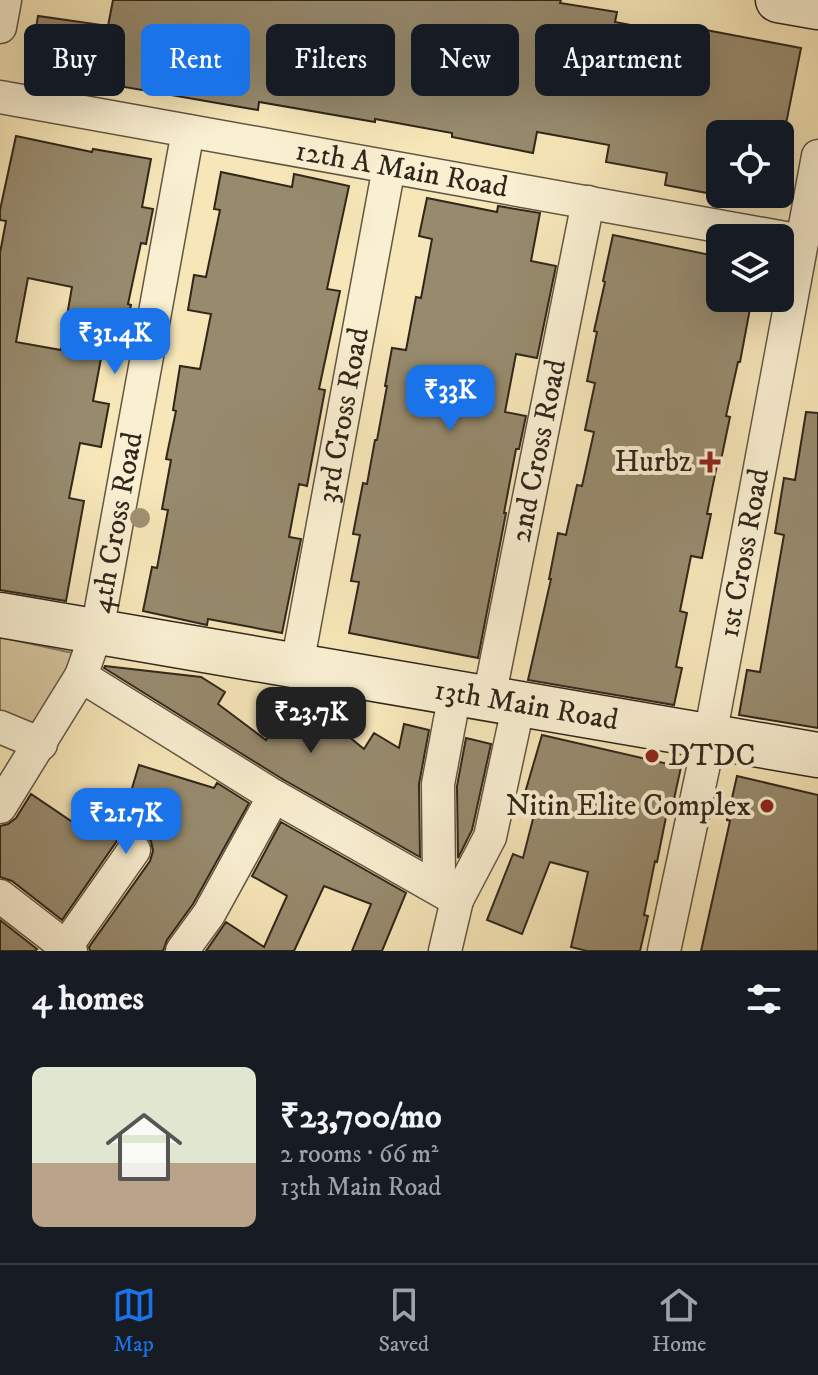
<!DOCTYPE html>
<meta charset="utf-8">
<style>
body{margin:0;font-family:"IM FELL DW Pica",serif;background:#20242c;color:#f1f3f6;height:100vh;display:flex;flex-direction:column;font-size:30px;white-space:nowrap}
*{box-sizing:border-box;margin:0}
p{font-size:26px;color:#9ea1a6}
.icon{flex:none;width:44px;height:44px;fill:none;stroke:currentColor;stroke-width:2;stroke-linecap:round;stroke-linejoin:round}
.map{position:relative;height:951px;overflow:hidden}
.panel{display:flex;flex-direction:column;background:#171b24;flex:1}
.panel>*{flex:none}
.hud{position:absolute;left:24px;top:24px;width:770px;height:72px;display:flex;gap:16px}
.buttons{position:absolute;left:706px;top:120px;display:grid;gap:16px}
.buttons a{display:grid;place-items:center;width:88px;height:88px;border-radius:12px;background:#171b24;box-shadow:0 8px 32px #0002;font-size:40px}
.price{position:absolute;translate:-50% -68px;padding:0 18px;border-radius:16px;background:#1a73e8;color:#fff;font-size:26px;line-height:52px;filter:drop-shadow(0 2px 4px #0008)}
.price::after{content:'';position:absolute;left:50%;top:48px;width:24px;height:18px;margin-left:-12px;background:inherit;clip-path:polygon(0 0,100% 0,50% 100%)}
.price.active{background:#222;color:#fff}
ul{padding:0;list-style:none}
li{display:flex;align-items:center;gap:24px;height:200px;padding:0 32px}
li span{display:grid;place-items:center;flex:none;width:224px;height:160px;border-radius:12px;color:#555}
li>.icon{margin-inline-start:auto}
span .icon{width:96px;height:96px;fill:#fffc;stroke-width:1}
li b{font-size:34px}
h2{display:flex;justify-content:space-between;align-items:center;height:96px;padding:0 32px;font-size:34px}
.pill{padding:0 28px;border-radius:12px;background:#171b24;box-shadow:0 8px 32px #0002;font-size:28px;line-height:72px}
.pill.active{background:#1a73e8;color:#fff}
.menu{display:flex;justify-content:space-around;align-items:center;height:112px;border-top:2px solid #363941;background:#171b24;font-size:22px;color:#9ea1a6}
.menu a{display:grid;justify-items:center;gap:4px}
.menu .active{color:#1a73e8}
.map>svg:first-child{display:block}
.green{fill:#d5c59d;stroke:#83765c;stroke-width:2}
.building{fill:#978a6d;stroke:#31261c;stroke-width:2;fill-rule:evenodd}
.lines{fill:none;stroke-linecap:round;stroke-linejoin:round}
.street-casing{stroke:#625643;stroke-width:35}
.secondary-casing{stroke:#31261c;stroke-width:47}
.street{stroke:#f9efd1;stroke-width:32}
.secondary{stroke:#f9efd1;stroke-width:44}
.tree{fill:#a09274}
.poi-dot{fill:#8f2418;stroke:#f9efd1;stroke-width:3}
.labels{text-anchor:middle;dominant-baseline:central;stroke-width:8;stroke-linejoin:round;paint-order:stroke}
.street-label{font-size:30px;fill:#31261c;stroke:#f9efd1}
.poi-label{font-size:30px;fill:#31261c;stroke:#f9efd1;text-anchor:end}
</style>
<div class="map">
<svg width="818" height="951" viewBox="0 0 818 951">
<rect width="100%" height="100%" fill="#f6e6b8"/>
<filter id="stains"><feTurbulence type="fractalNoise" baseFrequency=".0025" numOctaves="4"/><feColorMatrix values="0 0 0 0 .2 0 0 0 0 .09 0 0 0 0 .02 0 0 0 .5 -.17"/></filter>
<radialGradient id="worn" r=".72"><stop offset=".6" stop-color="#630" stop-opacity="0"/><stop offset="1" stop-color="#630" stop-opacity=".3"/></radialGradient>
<!-- green -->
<path class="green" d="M0 637 77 654 36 736 0 720Z"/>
<!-- building -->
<path class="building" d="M113 0H561L560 3 617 12 615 22 693 37 695 28 801 48 784 134H720V189L708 187 707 193 665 185 667 173 606 162 609 145 537 132 533 153 452 137V133L375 119V122L259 102 258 110 84 80 85 72 30 63 38 16 108 26Z
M16 136 92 152 93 149 151 159 142 207 153 209 146 244 141 243 128 304 131 305 124 341 105 337 93 401 109 404 101 447 80 443 69 498 84 501 66 601 0 590V253L6 221 0 220V210ZM28 278 72 287 61 350 16 342Z
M221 172 292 187 294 174 349 186 327 289 340 291 319 389 325 390 307 486 299 484 289 537 301 539 282 633 208 619 207 625 143 611 152 567 157 568 168 510 162 509 171 460 166 459 176 411 173 410 180 366 200 369 211 314 188 310 194 275 206 277 220 210 214 209Z
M427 198 497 212 498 206 540 213 531 261 556 266 537 358 516 354 505 412 526 416 519 449H516L504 513H506L478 658 349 633 359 582 351 581 360 535 353 534 363 483 367 484 375 440H377L387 386H385L392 348 406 350 416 297 421 298 432 239 419 236Z
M613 235 720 257V298H752L740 362H738L726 416 730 417 721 460H718L707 514H711L702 558 691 556 680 611 687 613 676 667 682 668 674 705 528 680 551 579H549L558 533 566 535 577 485 582 486 594 432 585 430 595 383 587 381 597 332 594 331 605 282 603 281Z
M806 412 818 413V728L739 715 747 670 760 672 784 535 775 533 784 478 795 480Z
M105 666 201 677 225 692 218 704 266 740 300 697 364 749 374 733 399 748 404 724 429 730 419 784 420 857 284 780 104 668Z
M542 735 681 767 671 813 667 812 657 862 655 861 644 915 648 916 640 951H587L571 947 588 872 550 862 522 934 487 920 513 854 523 858 536 807 522 803Z
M466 738 491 744 472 830 458 858 457 786Z
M139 765 214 788 217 783 249 803 193 904 167 940 163 951H90L89 947 150 861 153 851 151 841 144 834 135 831 125 833 119 838 62 920 12 881 0 877V826L8 824 16 818 31 794 77 825 81 819 96 830 100 826 117 838Z
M737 776 818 795V951H701L730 821 727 820Z
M281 822 406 893 382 951H352L371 904 324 886 294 951H206L226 922 264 947 287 896 252 876Z
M0 920 37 949 35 951H0Z"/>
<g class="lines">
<!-- street casing -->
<g class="street-casing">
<g id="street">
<path d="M0 27 5 0"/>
<path id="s1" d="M0 97 802 241"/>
<path id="s2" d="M297 665 389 167"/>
<path d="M81 676 274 796 457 900 490 837 519 703"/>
<path id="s3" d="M489 698 588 202"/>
<path d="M0 727 41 744"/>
<path id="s4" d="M0 807 81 676 97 631 188 131"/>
<path d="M0 896 71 951"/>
<path d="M63 951 134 850"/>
<path d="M182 951 209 914 274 796"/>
<path d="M445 951 457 900 439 879 438 784 455 693"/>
<path id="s5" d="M664 951 710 736 818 156"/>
</g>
</g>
<!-- secondary casing -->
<g class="secondary-casing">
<g id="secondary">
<path d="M778 0 818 7"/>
<path id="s6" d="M0 615 818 755"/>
</g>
</g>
<!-- street -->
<use href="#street" class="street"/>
<!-- secondary -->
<use href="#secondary" class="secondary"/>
</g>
<!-- trees -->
<circle class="tree" cx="140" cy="518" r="10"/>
<!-- markers -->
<g class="poi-dot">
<path d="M706 450h8v8h8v8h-8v8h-8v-8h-8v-8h8z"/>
<circle cx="652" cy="756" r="8"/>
<circle cx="767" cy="806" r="8"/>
</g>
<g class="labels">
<!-- street labels -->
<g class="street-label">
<text stroke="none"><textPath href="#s1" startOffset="408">12th A Main Road</textPath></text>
<text stroke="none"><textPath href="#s2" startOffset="254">3rd Cross Road</textPath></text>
<text stroke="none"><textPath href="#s3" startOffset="252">2nd Cross Road</textPath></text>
<text stroke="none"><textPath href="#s4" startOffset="312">4th Cross Road</textPath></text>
<text stroke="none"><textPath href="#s5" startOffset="406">1st Cross Road</textPath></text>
<text stroke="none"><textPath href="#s6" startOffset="534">13th Main Road</textPath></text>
</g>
<!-- poi labels -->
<g class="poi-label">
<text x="692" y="462">Hurbz</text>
<text x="668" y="756" text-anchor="start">DTDC</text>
<text x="751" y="806">Nitin Elite Complex</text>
</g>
</g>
<rect width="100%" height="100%" filter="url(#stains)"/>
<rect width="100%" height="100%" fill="url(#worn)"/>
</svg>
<div class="buttons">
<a><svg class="icon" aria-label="locate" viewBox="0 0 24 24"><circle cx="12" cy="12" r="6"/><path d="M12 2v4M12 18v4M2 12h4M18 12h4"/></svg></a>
<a><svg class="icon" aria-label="layers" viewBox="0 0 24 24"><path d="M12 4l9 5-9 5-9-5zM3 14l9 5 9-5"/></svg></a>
</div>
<b class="price" style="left:115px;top:376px">₹31.4K</b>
<b class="price" style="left:450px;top:433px">₹33K</b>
<b class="price active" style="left:311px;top:755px">₹23.7K</b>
<b class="price" style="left:126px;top:856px">₹21.7K</b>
<div class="hud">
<a class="pill">Buy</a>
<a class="pill active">Rent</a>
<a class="pill">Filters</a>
<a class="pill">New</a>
<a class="pill">Apartment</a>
</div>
</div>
<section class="panel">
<h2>4 homes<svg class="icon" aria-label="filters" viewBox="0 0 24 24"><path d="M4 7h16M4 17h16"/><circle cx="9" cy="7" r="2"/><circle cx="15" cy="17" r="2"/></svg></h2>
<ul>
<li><span style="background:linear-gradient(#dfe7d0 60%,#b9a48a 0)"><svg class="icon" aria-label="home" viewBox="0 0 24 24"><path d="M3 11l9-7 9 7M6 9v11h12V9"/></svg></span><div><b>₹23,700/mo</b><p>2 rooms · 66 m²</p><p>13th Main Road</p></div></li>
</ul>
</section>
<nav class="menu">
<a class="active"><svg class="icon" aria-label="map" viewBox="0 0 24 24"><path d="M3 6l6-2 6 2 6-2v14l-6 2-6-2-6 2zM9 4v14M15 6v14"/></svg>Map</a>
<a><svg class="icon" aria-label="saved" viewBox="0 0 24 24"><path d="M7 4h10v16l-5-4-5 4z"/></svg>Saved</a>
<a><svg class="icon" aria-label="home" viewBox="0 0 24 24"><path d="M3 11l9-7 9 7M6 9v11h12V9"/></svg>Home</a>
</nav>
